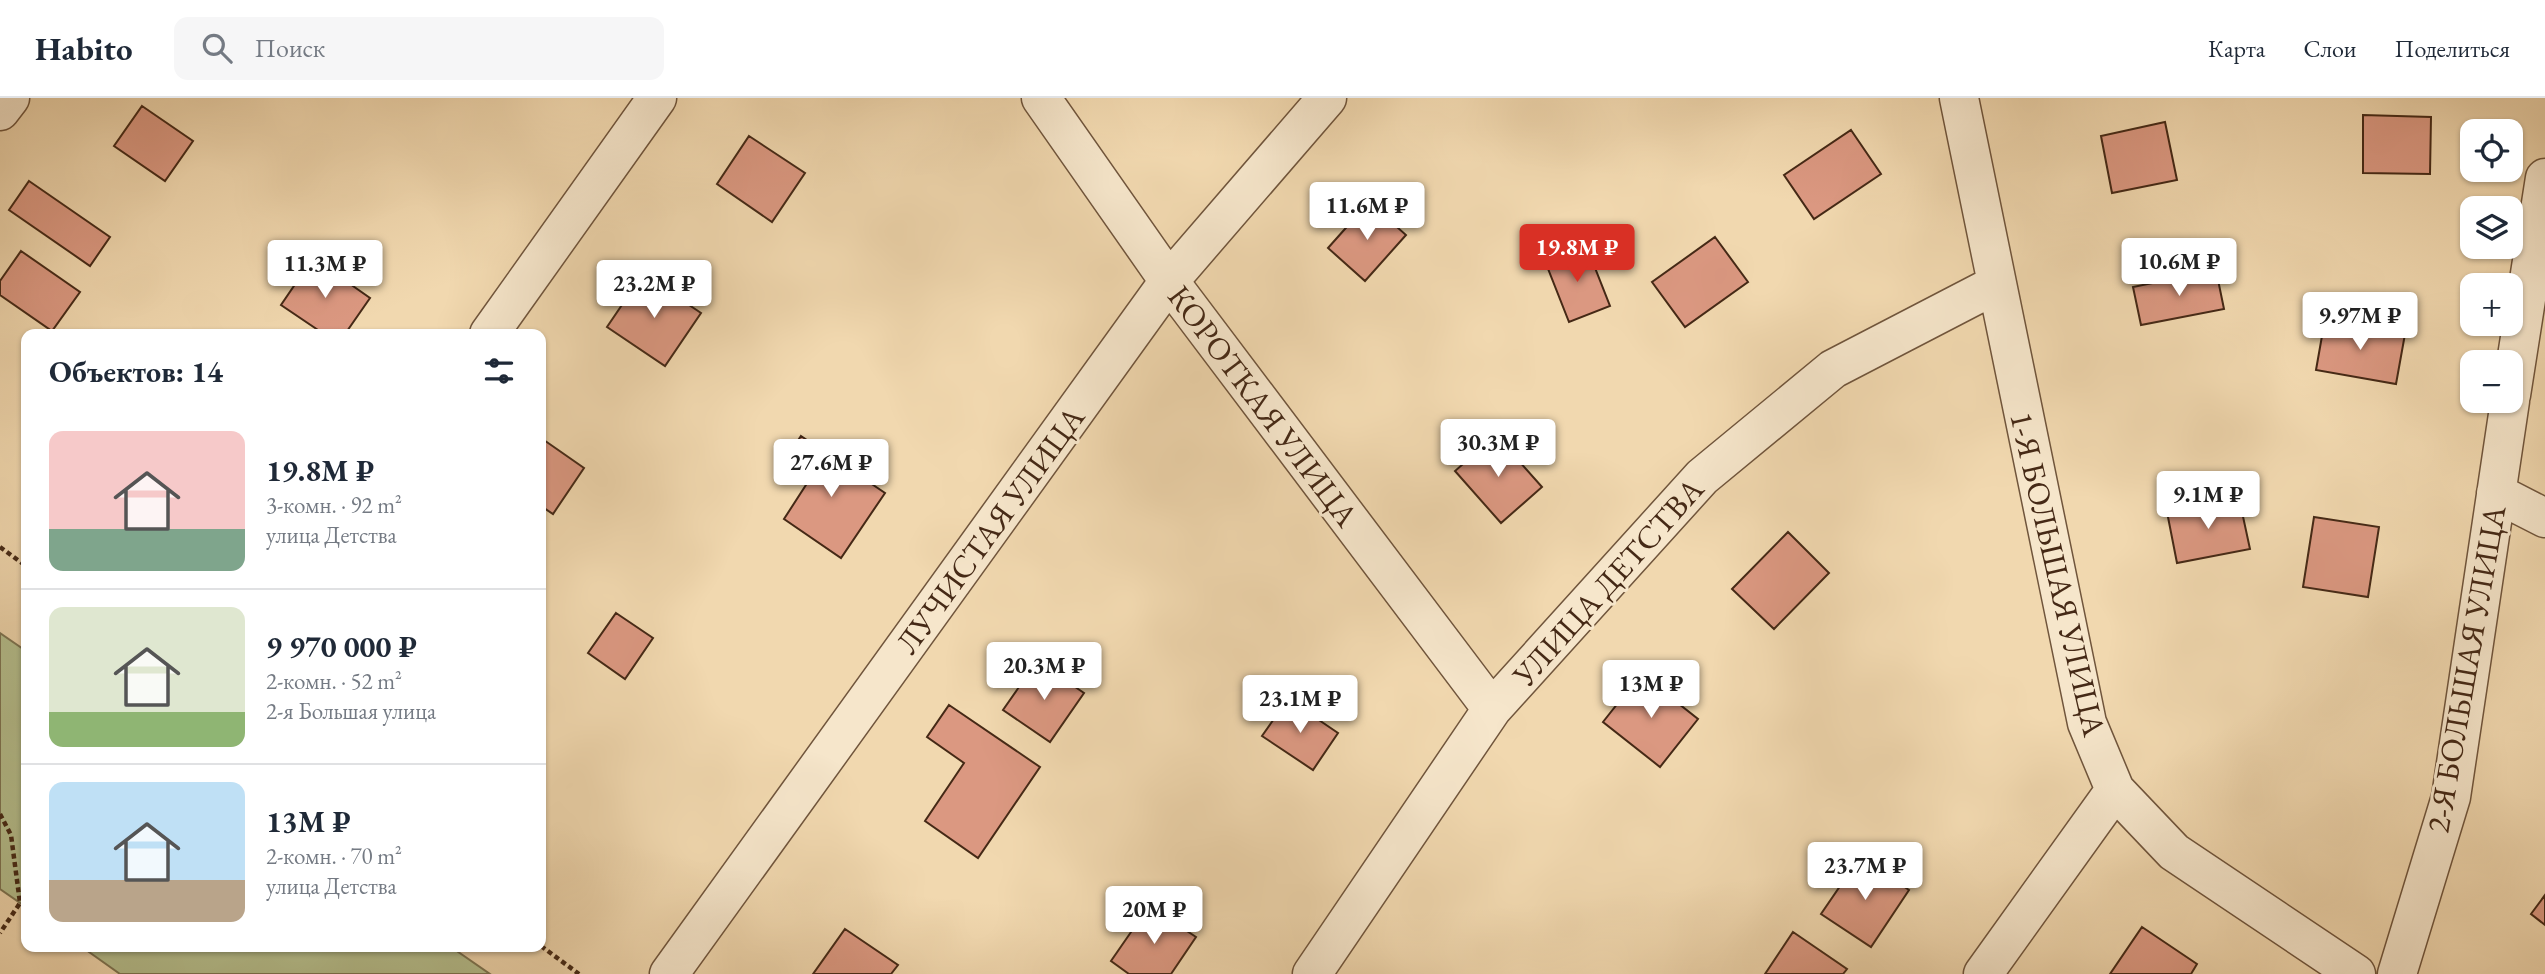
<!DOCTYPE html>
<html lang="ru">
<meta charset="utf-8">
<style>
body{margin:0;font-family:"EB Garamond",serif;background:#f6f6f7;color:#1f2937;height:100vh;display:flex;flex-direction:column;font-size:26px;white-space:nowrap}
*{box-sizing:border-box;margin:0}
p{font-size:23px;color:#747a83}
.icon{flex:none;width:38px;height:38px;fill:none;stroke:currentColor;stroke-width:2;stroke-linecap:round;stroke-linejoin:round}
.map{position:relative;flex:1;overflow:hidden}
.sheet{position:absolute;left:21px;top:231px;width:525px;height:623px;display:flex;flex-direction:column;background:#fff;border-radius:14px;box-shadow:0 2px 5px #0004}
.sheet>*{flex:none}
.controls{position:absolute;left:2460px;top:21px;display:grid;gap:14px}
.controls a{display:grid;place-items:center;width:63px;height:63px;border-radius:14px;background:#fff;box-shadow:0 2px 5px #0004;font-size:35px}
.price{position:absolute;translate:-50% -60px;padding:0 16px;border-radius:7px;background:#fff;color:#222;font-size:23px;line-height:46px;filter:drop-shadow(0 2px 4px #0008)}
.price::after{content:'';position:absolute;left:50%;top:42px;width:21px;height:16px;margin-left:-10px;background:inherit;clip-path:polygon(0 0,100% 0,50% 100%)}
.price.current{background:#d93025;color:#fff}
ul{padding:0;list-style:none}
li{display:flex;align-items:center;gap:21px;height:175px;padding:0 28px}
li+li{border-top:2px solid #e0e1e3}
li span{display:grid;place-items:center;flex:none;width:196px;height:140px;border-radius:14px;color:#555}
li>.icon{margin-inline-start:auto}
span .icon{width:84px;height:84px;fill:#fffc;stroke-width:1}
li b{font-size:30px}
h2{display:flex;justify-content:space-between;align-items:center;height:84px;padding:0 28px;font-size:30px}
header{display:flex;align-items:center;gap:42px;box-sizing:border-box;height:98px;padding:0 35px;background:#fff;border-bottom:2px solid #e0e1e3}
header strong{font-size:33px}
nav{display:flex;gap:38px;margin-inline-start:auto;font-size:24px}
.search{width:490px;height:63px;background:#f6f6f7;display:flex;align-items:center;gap:18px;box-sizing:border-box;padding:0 24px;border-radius:14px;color:#747a83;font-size:26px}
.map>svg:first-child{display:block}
.green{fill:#b5c08f;stroke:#7d7452;stroke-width:2}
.building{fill:#db9881;stroke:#452916;stroke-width:2}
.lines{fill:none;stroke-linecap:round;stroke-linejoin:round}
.minor-casing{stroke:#70553c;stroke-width:41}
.path{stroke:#452916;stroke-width:4.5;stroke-dasharray:5 3.5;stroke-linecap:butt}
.minor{stroke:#f6e6cb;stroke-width:38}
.labels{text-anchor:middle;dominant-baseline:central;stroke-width:6;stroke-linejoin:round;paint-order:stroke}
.street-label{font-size:32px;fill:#452916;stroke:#f6e6cb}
</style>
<header>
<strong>Habito</strong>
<div class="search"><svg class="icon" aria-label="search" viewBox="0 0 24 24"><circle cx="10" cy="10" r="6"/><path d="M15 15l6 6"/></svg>Поиск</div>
<nav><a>Карта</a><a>Слои</a><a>Поделиться</a></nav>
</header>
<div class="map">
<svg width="2545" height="876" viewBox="0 0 2545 876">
<rect width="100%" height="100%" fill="#f1d8af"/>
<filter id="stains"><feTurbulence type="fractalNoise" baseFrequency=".00286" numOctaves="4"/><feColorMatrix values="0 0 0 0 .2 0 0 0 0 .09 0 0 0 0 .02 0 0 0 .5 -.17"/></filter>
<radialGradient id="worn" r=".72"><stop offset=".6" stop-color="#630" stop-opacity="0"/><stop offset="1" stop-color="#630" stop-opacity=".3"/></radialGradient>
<!-- green -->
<path class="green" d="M0 535 26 553V809L0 791Z
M82 849H451L490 876H120Z"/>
<!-- building -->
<path class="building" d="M142 8 193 43 165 83 114 48Z
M2363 17 2431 19 2430 76 2363 75Z
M2165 24 2177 82 2112 95 2101 38Z
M1851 32 1881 76 1814 121 1784 77Z
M749 38 805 75 772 124 717 86Z
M29 83 110 139 90 168 9 112Z
M1369 104 1406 137 1365 183 1328 150Z
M1715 139 1748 184 1685 229 1652 184Z
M1586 147 1610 208 1569 224 1545 163Z
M21 153 80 194 52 233 0 197V183Z
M313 160 370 200 345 236H324L281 207Z
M2216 172 2224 211 2141 227 2133 189Z
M643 176 701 215 665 268 607 229Z
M2325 221 2405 236 2396 286 2316 272Z
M1496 337 1542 389 1501 425 1455 373Z
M801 338 885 395 841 460 784 421 813 376 787 359Z
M541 340 584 370 553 416 541 408Z
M2239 400 2250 451 2177 465 2167 414Z
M2314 419 2379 429 2368 499 2303 489Z
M1788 434 1829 475 1774 531 1732 491Z
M616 515 653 540 625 581 588 555Z
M1037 563 1084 595 1050 644 1003 612Z
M1641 576 1698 621 1660 669 1603 624Z
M1288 601 1338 635 1313 672 1262 638Z
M949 607 1040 669 978 760 925 723 964 665 927 639Z
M1860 759 1909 792 1871 849 1821 816Z
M2545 797V827L2531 816Z
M1149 808 1196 839 1171 876H1129L1111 863Z
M2142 829 2197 866 2191 876H2110Z
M845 831 898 867 891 876H813Z
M1793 834 1847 871 1843 876H1765Z"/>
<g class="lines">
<!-- minor casing -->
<g class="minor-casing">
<path id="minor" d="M1041 0 1169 183 1492 611
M1959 0 2087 625 2115 692 2174 754 2356 876
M0 13 10 0
M489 236 657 0
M2511 297 2545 80
M2496 395 2545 420
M669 876 1169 183 1327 0
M1312 876 1492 611 1702 379 1833 271 1995 187
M1983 876 2115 692
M2397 876 2451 699 2510 303"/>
</g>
<!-- path -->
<path class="path" d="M0 449 26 468
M0 716 11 737 20 805 0 835
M541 848 579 876"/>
<!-- minor -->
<use href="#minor" class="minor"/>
</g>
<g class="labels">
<!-- street labels -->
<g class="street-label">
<text transform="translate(1263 308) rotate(53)">КОРОТКАЯ УЛИЦА</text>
<text transform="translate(990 432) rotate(-54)">ЛУЧИСТАЯ УЛИЦА</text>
<text transform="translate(2058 476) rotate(77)">1-Я БОЛЬШАЯ УЛИЦА</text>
<text transform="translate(1608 484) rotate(-48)">УЛИЦА ДЕТСТВА</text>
<text transform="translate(2466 571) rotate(-80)">2-Я БОЛЬШАЯ УЛИЦА</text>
</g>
</g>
<rect width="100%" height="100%" filter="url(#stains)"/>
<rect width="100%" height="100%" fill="url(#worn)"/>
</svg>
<div class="controls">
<a><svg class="icon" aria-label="locate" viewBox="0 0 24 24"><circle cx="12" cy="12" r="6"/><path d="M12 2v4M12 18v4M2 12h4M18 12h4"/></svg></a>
<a><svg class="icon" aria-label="layers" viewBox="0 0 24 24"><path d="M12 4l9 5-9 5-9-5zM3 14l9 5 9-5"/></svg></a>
<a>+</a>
<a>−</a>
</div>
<b class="price" style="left:1367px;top:144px">11.6M ₽</b>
<b class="price current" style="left:1577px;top:186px">19.8M ₽</b>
<b class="price" style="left:2179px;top:200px">10.6M ₽</b>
<b class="price" style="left:325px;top:202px">11.3M ₽</b>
<b class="price" style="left:654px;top:222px">23.2M ₽</b>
<b class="price" style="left:2360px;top:254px">9.97M ₽</b>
<b class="price" style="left:1498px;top:381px">30.3M ₽</b>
<b class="price" style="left:831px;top:401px">27.6M ₽</b>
<b class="price" style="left:2208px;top:433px">9.1M ₽</b>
<b class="price" style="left:1044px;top:604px">20.3M ₽</b>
<b class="price" style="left:1651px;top:622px">13M ₽</b>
<b class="price" style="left:1300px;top:637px">23.1M ₽</b>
<b class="price" style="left:1865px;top:804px">23.7M ₽</b>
<b class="price" style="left:1154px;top:848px">20M ₽</b>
<section class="sheet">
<h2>Объектов: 14<svg class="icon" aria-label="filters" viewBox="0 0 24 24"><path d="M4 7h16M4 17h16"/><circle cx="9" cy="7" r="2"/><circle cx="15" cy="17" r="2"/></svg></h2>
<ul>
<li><span style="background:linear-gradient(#f6c9c9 70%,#7fa58c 0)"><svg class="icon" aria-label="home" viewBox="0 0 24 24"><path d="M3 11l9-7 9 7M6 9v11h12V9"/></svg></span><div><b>19.8M ₽</b><p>3-комн. · 92 m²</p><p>улица Детства</p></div></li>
<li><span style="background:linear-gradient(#dfe7d0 75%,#8fb573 0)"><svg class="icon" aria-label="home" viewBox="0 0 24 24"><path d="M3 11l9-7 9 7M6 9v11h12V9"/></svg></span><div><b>9 970 000 ₽</b><p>2-комн. · 52 m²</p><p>2-я Большая улица</p></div></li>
<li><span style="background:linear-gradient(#bfe0f5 70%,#b9a48a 0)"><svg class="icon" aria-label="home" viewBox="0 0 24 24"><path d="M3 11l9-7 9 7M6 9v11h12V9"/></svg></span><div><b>13M ₽</b><p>2-комн. · 70 m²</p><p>улица Детства</p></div></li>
</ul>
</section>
</div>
